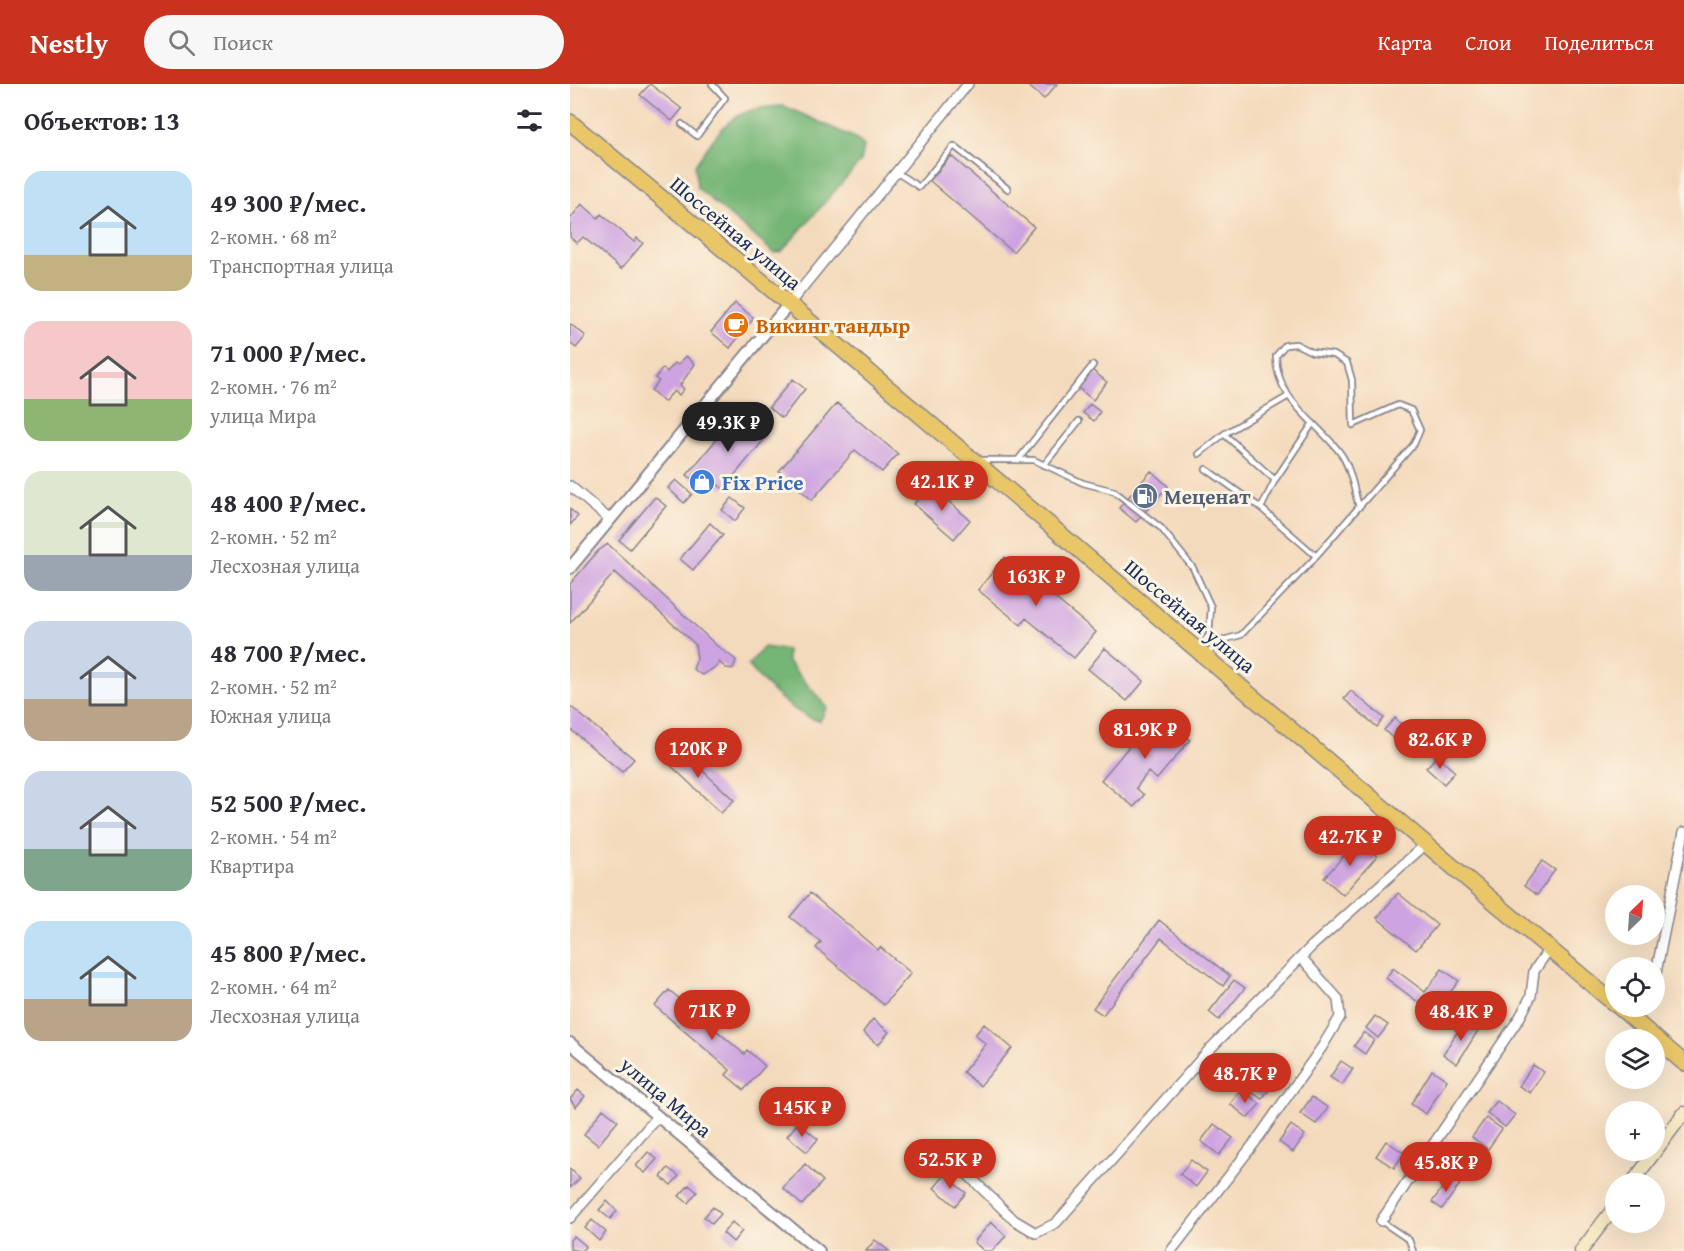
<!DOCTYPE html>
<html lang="ru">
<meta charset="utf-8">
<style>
body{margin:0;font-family:"Gentium Book Plus",serif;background:#f7f7f7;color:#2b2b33;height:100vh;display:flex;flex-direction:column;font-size:22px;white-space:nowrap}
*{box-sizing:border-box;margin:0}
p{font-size:20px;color:#7c7c81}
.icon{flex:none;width:33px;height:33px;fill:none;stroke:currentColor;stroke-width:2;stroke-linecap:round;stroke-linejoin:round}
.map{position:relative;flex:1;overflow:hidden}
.side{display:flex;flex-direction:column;background:#fff;width:570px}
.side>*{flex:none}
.needle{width:39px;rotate:25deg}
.buttons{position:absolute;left:1035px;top:801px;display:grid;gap:12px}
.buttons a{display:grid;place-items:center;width:60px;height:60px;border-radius:50%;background:#fff;box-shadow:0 6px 24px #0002;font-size:30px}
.price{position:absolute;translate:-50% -51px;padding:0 14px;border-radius:21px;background:#c8321e;color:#fff;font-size:20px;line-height:39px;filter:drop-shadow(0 2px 3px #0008)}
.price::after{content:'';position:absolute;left:50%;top:36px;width:18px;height:14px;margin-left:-9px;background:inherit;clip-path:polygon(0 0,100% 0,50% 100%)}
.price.current{background:#222;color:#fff}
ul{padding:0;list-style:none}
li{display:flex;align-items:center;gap:18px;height:150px;padding:0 24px}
li span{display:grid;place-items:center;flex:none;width:168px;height:120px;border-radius:18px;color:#555}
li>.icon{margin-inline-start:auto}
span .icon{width:72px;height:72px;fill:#fffc;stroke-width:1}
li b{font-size:26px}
h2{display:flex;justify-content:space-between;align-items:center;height:72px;padding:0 24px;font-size:26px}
header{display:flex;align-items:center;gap:36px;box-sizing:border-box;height:84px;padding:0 30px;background:#c8321e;color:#fff}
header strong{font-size:28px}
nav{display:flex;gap:33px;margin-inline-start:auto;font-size:21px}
.search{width:420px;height:54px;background:#f7f7f7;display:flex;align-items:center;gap:15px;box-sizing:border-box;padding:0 21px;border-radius:33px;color:#7c7c81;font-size:22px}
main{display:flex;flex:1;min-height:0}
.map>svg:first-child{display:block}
.forest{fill:#75b575;stroke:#48726a;stroke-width:1.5}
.building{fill:#cda3e1}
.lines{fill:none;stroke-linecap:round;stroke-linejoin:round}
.service-casing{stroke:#88848d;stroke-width:8}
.minor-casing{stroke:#88848d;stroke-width:12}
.tertiary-casing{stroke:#88848d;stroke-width:14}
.secondary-casing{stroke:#88848d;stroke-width:15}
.trunk-casing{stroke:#88848d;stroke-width:18}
.service{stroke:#fff;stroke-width:4.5}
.minor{stroke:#fff;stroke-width:9}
.tertiary{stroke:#fff;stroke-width:10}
.secondary{stroke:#f6e9c3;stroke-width:12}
.trunk{stroke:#e9c769;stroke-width:15}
.labels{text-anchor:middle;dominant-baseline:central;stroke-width:6;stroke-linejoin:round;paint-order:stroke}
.street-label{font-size:21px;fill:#1b2f5e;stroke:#fcf5e5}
.food-label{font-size:21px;font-weight:bold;fill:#c56008;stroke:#fcf5e5;text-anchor:start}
.shop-label{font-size:21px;font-weight:bold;fill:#366cbe;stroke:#fcf5e5;text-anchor:start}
.service-label{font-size:21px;font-weight:bold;fill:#4e5e75;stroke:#fcf5e5;text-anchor:start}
</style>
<header>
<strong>Nestly</strong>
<div class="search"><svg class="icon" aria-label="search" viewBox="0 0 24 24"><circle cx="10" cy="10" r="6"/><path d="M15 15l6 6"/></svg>Поиск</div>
<nav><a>Карта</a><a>Слои</a><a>Поделиться</a></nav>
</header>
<main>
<section class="side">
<h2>Объектов: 13<svg class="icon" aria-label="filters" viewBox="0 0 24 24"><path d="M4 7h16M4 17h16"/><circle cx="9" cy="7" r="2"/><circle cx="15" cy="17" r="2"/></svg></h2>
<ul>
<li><span style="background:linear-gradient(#bfe0f5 70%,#c2b280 0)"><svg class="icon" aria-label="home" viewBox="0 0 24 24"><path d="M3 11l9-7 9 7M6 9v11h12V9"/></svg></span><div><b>49 300 ₽/мес.</b><p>2-комн. · 68 m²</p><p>Транспортная улица</p></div></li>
<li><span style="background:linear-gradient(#f6c9c9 65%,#8fb573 0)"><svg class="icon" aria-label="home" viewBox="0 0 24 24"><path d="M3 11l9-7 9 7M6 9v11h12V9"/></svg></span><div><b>71 000 ₽/мес.</b><p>2-комн. · 76 m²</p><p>улица Мира</p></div></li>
<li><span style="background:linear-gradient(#dfe7d0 70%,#9aa5b1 0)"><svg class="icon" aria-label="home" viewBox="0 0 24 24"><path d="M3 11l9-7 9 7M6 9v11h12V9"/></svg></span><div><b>48 400 ₽/мес.</b><p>2-комн. · 52 m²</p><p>Лесхозная улица</p></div></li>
<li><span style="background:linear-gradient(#c9d6e8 65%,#b9a48a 0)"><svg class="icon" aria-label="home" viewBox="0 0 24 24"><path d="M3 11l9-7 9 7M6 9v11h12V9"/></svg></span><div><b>48 700 ₽/мес.</b><p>2-комн. · 52 m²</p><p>Южная улица</p></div></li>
<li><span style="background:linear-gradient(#c9d6e8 65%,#7fa58c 0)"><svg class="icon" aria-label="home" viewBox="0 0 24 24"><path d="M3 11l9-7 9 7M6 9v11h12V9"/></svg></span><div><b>52 500 ₽/мес.</b><p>2-комн. · 54 m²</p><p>Квартира</p></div></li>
<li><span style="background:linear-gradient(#bfe0f5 65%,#b9a48a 0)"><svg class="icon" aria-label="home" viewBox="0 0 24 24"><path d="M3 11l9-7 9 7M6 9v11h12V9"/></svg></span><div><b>45 800 ₽/мес.</b><p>2-комн. · 64 m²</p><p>Лесхозная улица</p></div></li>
</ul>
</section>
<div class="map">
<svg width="1114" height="1167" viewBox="0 0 1114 1167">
<rect width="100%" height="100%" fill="#fcf5e5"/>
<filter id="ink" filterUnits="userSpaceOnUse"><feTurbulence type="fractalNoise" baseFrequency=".0167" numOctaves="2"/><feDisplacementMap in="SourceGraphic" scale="12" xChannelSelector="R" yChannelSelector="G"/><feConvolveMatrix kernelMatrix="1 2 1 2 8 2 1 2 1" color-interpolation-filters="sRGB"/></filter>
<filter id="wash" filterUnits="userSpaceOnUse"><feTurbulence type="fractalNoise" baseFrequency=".008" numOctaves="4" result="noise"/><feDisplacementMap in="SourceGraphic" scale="24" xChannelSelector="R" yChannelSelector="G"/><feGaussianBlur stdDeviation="1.35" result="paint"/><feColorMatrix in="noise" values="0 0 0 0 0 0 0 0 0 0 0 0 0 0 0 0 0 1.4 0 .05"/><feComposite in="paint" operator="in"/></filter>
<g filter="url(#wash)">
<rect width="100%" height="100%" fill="#f4dabc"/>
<!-- forest -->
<path class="forest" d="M214 22 285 54 294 62 291 77 212 167 204 169 127 104 125 81C153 41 162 23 214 22Z
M194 563 217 566V577L257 623 250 637C226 633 194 600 178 581Z"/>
<g id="blocks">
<!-- building -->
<path class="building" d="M80 0 112 25 102 37 70 11Z
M456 0H487L474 15Z
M381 72 464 143 443 168 360 97Z
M12 120 28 134 31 130 64 158 67 154 73 159 51 185 13 153 7 159 0 153V135Z
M165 219 184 234 160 264 141 248Z
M0 240 16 252 6 264 0 259Z
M116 272 125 280 110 301 114 305 109 311 104 307 94 318 81 306 89 297 85 294 93 284 97 288 105 279 108 281Z
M522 286 537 298 523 316 508 304Z
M223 295 235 305 212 334 199 323Z
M267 319 328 370 312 388 285 366 242 416 209 387Z
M520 320 530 328 524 337 513 329Z
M169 328 197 352 153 405 143 396 135 406 117 391Z
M581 387 598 402 566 438 549 424Z
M106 396 122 410 114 419 98 404Z
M360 401 400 436 384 455 344 420Z
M85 413 96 422 60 465 49 456Z
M162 414 175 424 165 437 152 426Z
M0 425 8 432 0 441Z
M140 439 153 451 123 486 110 475Z
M38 460 146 561 166 576 163 585 156 584 149 578 147 582 132 591 123 585 127 575 125 560 45 488 0 539V500L28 467Z
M435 473 526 548 504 574 456 534 451 541 408 506Z
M535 564 574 597 557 617 518 585Z
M781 607 814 634 807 643 774 615Z
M0 622 64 675 52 688 0 645Z
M825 634 847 655 836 667 814 646Z
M582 635 599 648 604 642 620 656 587 695 578 688 566 704 574 711 564 723 531 696Z
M105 661 164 716 151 729 93 674Z
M867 672 885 688 874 700 856 684Z
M788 756 807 772 773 811 754 794Z
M972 777 985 786 967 811 954 802Z
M240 809 308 866 310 863 341 889 314 921 246 864 251 858 220 833Z
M828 809 867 841 846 866 807 834Z
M589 836 660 892 653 902 591 854 533 931 523 924Z
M823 884 855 908 872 885 889 897 864 930 816 894Z
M664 896 675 904 649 936 639 928Z
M99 906 174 970 177 966 195 982 174 1006 156 991 160 986 85 922Z
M881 912 897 924 889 935 874 923Z
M805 932 818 941 808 954 796 944Z
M303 935 319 948 308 961 293 948Z
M895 936 909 945 887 980 873 970Z
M414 940 442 964 410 1002 393 988 416 960 405 951Z
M794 948 804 956 795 970 784 962Z
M698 974 714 986 692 1015 676 1004Z
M771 977 783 985 772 1001 760 993Z
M963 981 974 988 960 1009 949 1002Z
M862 986 877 996 856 1030 841 1020Z
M672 1005 690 1020 678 1034 660 1020Z
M8 1006 15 1012 6 1023 0 1015Z
M742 1013 758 1024 746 1040 730 1029Z
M927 1017 945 1031 935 1043 917 1029Z
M33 1025 48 1037 28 1061 14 1050Z
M916 1034 932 1045 918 1065 902 1053Z
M228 1039 248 1055 237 1068 217 1052Z
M644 1040 663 1054 649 1071 631 1057Z
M721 1041 735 1051 723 1068 709 1058Z
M816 1057 834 1069 824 1084 806 1072Z
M78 1068 87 1075 75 1089 66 1082Z
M621 1076 637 1088 626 1103 610 1090Z
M235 1080 253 1097 232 1121 213 1104Z
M98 1084 109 1092 101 1101 91 1093Z
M0 1085 10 1094 0 1104Z
M375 1091 396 1109 385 1122 364 1104Z
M880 1093 890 1100 872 1125 862 1118Z
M119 1101 127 1108 118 1119 109 1112Z
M37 1117 47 1127 40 1135 29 1126Z
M143 1123 151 1130 142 1140 134 1133Z
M22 1136 36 1148 29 1157 15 1144Z
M162 1138 172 1147 163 1158 153 1149Z
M421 1138 436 1152 422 1167H414L404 1158Z
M4 1152 16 1162 11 1167 0 1165V1156Z
M305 1156 319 1167H296Z"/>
</g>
</g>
<g filter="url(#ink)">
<use href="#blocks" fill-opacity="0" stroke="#88848d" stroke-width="1.5"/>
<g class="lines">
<!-- service casing -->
<g class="service-casing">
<path id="service" d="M112 40 127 52 155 14 142 0
M326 88 349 103 384 62 438 105
M654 350 705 396
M629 370 654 350 717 313
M409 376H464L513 399 544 407 591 444 623 484 641 523 639 551 629 564
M448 376 523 281
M474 381 509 337
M636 385 691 424 746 472
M691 424 705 396 743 339
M637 570 653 556 671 551 743 476 746 472 844 360 850 346 841 326 828 321 783 341 782 296 777 279 764 271 742 268 726 260 715 261 706 272C706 317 747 337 771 370 781 384 784 407 789 423
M811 1137 839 1156 843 1167"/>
</g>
<!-- minor casing -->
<g class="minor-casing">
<path id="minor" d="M219 220 398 0
M0 402 40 436
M1084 899 1114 748
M1062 934 1072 922
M394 1087 444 1136 466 1149 486 1139 639 966 742 862 856 760
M0 1134 88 1032
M811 1137 950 933 961 912 964 887 979 865
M601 1167 686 1057 752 963 770 933 768 915 731 873"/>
</g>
<!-- tertiary casing -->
<g class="tertiary-casing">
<path id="tertiary" d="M0 484 219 220
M0 959 249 1167"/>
</g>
<!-- secondary casing -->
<g class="secondary-casing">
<path id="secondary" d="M1061 1100 1114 1029
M1011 1167 1046 1121"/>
</g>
<!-- trunk casing -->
<g class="trunk-casing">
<path id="trunk" d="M0 38 219 220 1046 921
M1048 922 1114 979"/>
</g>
<!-- service -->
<use href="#service" class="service"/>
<!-- minor -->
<use href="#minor" class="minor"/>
<!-- tertiary -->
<use href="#tertiary" class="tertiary"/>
<!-- secondary -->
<use href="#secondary" class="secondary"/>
<!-- trunk -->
<use href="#trunk" class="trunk"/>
</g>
</g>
<!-- icons -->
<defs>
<g id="cafe-disc" transform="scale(1.35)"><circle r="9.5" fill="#e8710a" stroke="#fcf5e5"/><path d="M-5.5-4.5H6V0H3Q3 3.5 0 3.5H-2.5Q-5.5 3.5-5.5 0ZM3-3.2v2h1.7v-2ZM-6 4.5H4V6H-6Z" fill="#fff"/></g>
<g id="shop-disc" transform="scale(1.35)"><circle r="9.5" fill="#3f7fe0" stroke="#fcf5e5"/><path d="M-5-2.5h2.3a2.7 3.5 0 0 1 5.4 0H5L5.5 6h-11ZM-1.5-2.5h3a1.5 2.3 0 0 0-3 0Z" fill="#fff"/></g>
<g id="fuel-disc" transform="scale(1.35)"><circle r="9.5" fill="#5c6f8a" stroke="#fcf5e5"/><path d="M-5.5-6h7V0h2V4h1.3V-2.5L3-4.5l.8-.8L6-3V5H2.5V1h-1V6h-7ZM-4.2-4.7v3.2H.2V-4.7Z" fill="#fff"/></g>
</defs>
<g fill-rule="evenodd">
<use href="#cafe-disc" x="166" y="241"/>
<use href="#shop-disc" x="132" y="398"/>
<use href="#fuel-disc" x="575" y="412"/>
</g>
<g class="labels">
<!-- street labels -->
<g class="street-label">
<text transform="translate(166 149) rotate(40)">Шоссейная улица</text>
<text transform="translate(620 532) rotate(40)">Шоссейная улица</text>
<text transform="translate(96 1013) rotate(40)">улица Мира</text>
</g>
<!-- food labels -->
<g class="food-label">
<text x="186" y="241">Викинг тандыр</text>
</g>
<!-- shop labels -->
<g class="shop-label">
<text x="152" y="398">Fix Price</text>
</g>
<!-- service labels -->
<g class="service-label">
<text x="594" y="412">Меценат</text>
</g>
</g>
</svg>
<div class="buttons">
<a><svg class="needle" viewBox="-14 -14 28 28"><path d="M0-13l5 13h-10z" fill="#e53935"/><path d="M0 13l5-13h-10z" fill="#7c7c81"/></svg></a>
<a><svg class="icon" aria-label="locate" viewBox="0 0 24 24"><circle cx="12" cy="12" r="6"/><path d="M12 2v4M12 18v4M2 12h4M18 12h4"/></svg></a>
<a><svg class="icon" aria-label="layers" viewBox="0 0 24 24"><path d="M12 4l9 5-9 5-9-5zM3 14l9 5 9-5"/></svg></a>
<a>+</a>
<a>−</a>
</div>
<b class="price current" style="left:158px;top:369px">49.3K ₽</b>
<b class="price" style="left:372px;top:428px">42.1K ₽</b>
<b class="price" style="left:466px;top:523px">163K ₽</b>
<b class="price" style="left:575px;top:676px">81.9K ₽</b>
<b class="price" style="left:870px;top:686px">82.6K ₽</b>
<b class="price" style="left:128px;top:695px">120K ₽</b>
<b class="price" style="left:780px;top:783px">42.7K ₽</b>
<b class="price" style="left:142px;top:957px">71K ₽</b>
<b class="price" style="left:891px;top:958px">48.4K ₽</b>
<b class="price" style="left:675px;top:1020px">48.7K ₽</b>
<b class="price" style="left:232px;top:1054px">145K ₽</b>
<b class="price" style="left:380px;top:1106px">52.5K ₽</b>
<b class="price" style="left:876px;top:1109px">45.8K ₽</b>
</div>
</main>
